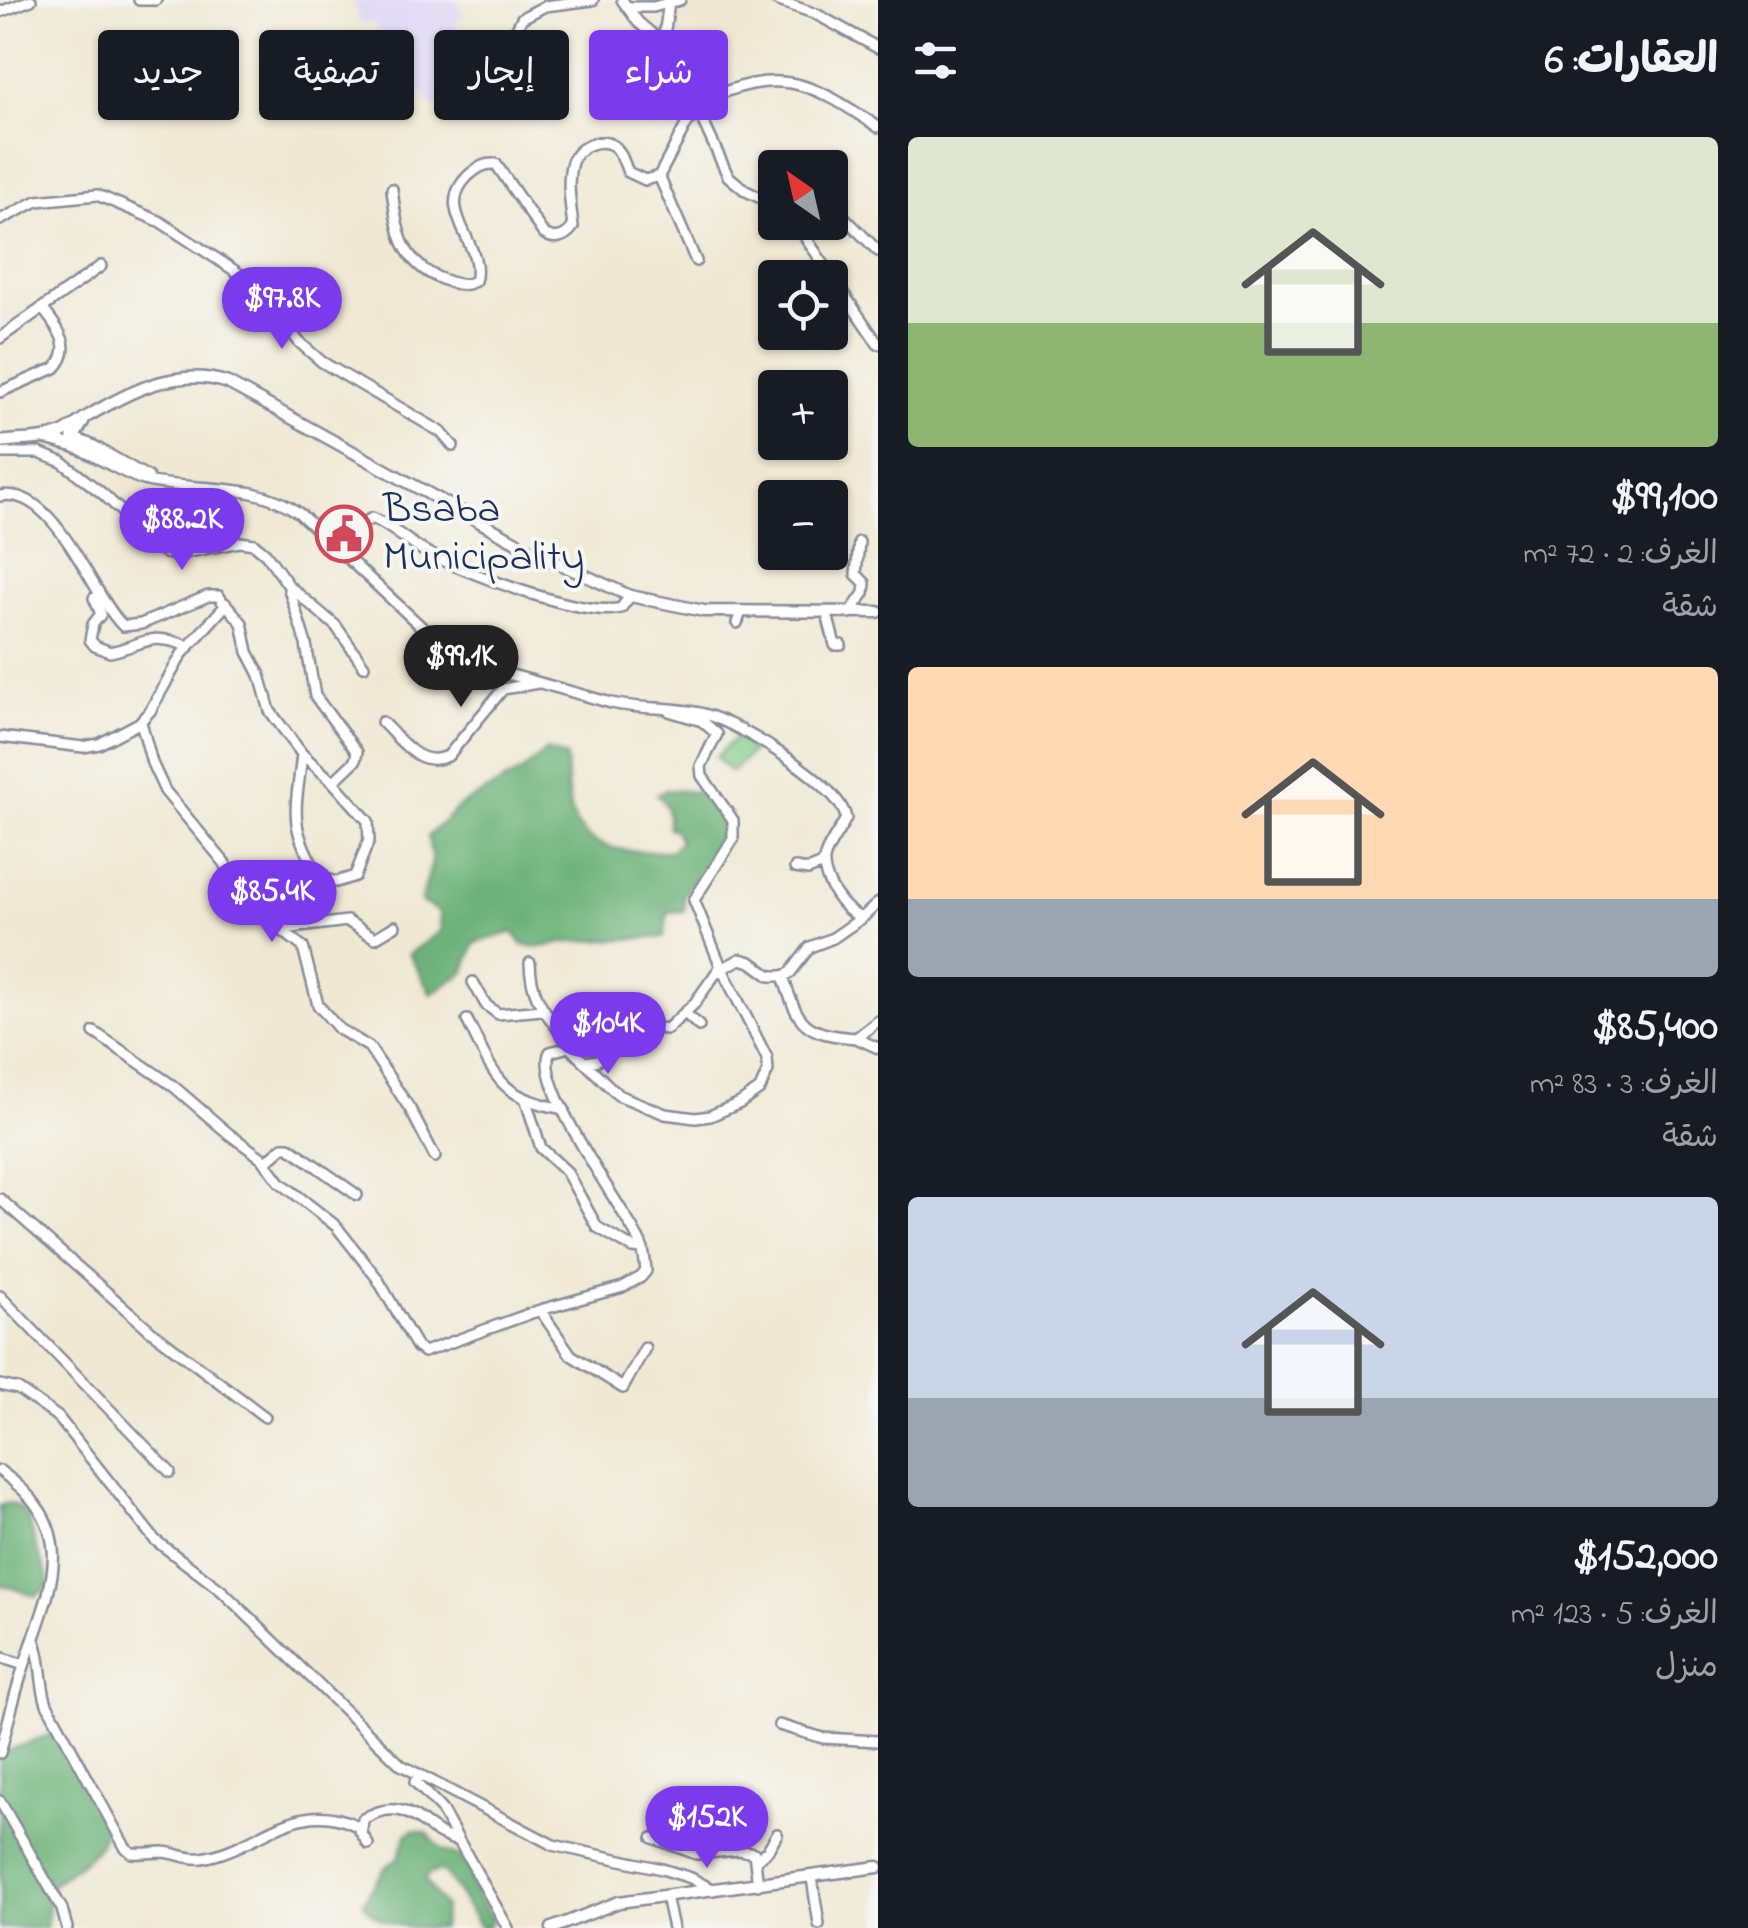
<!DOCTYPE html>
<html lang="ar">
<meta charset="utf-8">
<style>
body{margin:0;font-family:"Indie Flower","Playpen Sans Arabic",sans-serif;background:#242831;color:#f1f3f6;direction:rtl;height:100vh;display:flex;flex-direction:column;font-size:38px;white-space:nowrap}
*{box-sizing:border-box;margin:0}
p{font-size:32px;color:#9ea1a6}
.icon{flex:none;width:55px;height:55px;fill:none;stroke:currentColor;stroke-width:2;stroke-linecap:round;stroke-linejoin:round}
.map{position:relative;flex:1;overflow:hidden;direction:ltr}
.drawer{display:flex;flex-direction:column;background:#171b24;width:870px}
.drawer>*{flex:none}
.hud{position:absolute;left:30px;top:30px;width:698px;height:90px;direction:rtl;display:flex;gap:20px}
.needle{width:65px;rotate:326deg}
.fabs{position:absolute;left:758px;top:150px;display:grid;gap:20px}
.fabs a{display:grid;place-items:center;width:90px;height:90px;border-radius:10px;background:#171b24;box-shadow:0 2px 8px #0004;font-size:50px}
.price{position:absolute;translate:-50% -85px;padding:0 22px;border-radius:35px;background:#7c3aed;color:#fff;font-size:32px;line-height:65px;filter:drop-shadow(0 2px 5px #0008)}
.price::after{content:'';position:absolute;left:50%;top:60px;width:30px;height:22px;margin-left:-15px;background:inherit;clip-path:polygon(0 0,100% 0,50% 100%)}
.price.selected{background:#222;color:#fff}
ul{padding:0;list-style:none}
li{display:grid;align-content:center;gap:20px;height:530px;padding:0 30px}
li span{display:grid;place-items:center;height:310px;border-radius:10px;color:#555}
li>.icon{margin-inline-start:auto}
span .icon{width:180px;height:180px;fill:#fffc;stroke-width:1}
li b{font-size:42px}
h2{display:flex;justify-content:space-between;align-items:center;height:120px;padding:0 30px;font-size:42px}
.pill{padding:0 35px;border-radius:10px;background:#171b24;box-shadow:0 2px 8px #0004;font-size:35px;line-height:90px}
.pill.selected{background:#7c3aed;color:#fff}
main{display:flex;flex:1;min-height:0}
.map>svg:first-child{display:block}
.built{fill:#ddd5f6}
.green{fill:#86d08d;stroke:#508076;stroke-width:2.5}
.forest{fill:#6cb278;stroke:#44706b;stroke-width:2.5}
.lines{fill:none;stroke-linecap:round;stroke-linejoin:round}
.minor-casing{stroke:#868c98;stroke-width:14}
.tertiary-casing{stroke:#868c98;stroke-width:15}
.minor{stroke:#fff;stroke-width:9}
.tertiary{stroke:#fff;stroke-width:10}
.labels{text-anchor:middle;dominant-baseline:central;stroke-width:8;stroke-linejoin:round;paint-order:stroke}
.poi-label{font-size:42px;fill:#1b2f5e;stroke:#f6f6f2;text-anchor:start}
</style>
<main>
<section class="drawer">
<h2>العقارات: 6<svg class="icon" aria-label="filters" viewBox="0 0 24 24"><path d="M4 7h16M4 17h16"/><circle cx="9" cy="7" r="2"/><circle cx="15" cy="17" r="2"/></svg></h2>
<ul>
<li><span style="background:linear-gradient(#dfe7d0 60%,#8fb573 0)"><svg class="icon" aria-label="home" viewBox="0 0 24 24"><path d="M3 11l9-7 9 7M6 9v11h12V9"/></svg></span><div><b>$99,100</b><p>الغرف: 2 · 72 m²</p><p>شقة</p></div></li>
<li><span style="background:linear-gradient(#ffd9b3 75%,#9aa5b1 0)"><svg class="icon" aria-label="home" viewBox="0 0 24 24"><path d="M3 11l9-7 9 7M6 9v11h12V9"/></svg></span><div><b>$85,400</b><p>الغرف: 3 · 83 m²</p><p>شقة</p></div></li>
<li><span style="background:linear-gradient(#c9d6e8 65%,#9aa5b1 0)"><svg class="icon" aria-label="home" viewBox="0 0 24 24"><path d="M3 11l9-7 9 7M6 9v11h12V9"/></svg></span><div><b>$152,000</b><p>الغرف: 5 · 123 m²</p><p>منزل</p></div></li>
</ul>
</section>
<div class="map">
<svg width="878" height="1928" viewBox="0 0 878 1928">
<rect width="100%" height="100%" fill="#f6f6f2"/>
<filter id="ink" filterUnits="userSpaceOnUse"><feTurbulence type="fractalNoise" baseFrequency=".01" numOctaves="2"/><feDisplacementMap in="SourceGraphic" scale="20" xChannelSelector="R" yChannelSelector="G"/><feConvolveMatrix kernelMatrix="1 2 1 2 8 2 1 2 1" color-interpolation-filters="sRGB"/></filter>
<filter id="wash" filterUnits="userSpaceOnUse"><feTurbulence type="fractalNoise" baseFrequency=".0048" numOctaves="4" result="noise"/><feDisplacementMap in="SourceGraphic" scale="40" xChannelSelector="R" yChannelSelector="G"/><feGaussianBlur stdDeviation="2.25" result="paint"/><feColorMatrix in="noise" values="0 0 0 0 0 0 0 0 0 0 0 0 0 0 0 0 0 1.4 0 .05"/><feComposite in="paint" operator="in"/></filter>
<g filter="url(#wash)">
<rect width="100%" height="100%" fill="#f0e8d3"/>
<!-- built -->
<path class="built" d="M354 0H459L462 17 455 23 485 90 457 106H431L373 22 359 23Z"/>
<!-- green -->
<path class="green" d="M737 736 752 752 731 772 716 757Z"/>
<!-- forest -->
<path class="forest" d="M547 750 566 757C567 775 566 797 572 814 586 855 636 852 671 851L680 841 675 830 669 828C668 815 669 803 657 795L666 790 699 792 724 829 721 845 684 894V911L668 912 664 937 569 942 540 947 523 945 513 932 475 943 464 973 431 994 409 954 441 931 439 912 421 902 432 862 428 836 461 805 523 771Z
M9 1503C33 1509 30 1532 37 1550 41 1561 46 1570 49 1581V1587L36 1596 0 1584V1506Z
M51 1734 75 1763 105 1825C105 1852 70 1869 52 1885L46 1928H0V1754Z
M413 1830 427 1833 441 1850 465 1859 472 1870C468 1889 482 1903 492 1918L489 1926 481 1928 446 1874 439 1870 427 1876 426 1882 444 1906 442 1928C410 1928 378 1928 363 1902L386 1867 398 1859 407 1834Z"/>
</g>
<g filter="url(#ink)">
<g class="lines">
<!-- minor casing -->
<g class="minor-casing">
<path id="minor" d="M139 0H156
M622 0 638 22 678 56 695 77 702 119 728 176 746 191 775 205
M776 0 816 14 878 48
M627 7H653L680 0
M0 12 31 0
M663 43 669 2
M503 99 497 74 513 52V36L522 18 545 6 593 0
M700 102C780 66 808 80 878 127
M659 176 696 261
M392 189C397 231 401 264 444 280 456 284 464 287 475 281 486 244 432 211 468 176 477 168 484 163 496 164L543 233C554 241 565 238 573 227 571 206 566 183 572 162 577 148 598 137 612 145 621 149 624 164 628 172L645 180 659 176 687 123 699 109
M830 203 878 251
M0 220 37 201 97 195 159 221 243 276 265 297 299 342 322 362 441 432 453 446
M795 222 878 344
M0 338 101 266
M0 392 55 368C75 347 57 327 43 309
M72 437 92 445 148 477
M69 445C96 454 120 474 147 481 198 492 256 481 299 513L441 645 494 670 611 703C642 710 674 706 704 714 737 722 841 785 846 818 840 831 826 847 824 860 822 880 844 912 862 918L878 903
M0 453H39L62 462 103 494 165 553 174 555 240 542 254 544 266 554 289 586 336 626 364 666
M0 496C55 485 91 595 123 626L141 624 208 596H219L225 606 182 654 150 711 139 723 99 744 83 747 0 737
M350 560 361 525 372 518C392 526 407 542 426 552 463 572 583 618 621 608L630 596
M289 589 306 644 315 696 357 752 355 761 333 782
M94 598 101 614 93 624 90 640 95 646 110 652C144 645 148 631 187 646
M225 603 242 623 248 652 260 675 270 711 302 754 333 782 368 821 369 840 355 876 336 882 320 877C287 824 296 812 302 754
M850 613 864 593 865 583 856 574 859 542
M827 614 835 645H841
M737 623 741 612
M141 722 152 763 165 791 224 862 247 903 303 947 318 1005 339 1029 369 1047 410 1109 435 1157
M382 722C401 740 419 769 448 756L503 689 538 683
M795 868 808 870 823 864
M283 929 347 921 375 938 395 926
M530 963C531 1004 551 1016 571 1048
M722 969 740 959 751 962 770 976H783L790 973 810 947 833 938 862 918
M783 976C798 1025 804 1034 856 1038L878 1021
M473 982 486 1005 498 1014 542 1010
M645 1013 657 1028 667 1029 694 1004 721 966
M685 1013 699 1026
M467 1020C496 1077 497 1097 564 1109
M94 1032 172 1085 229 1134 262 1158 280 1182 336 1226 377 1278 417 1347 424 1352 540 1310 623 1287 641 1277 646 1271C645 1260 644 1249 639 1240 622 1206 533 1084 550 1052L569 1047 618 1095 665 1114 696 1118 710 1116 740 1103 760 1089 768 1070 767 1058 722 969 694 900 733 839V820L702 776 701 766 717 734 702 721 669 711
M856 1038 878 1048
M586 1062 598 1060 609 1046
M526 1101 541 1148 566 1171 597 1227 633 1248 643 1249
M266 1162 283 1147H289L357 1195
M0 1199 151 1331 265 1417
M0 1296 170 1472
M540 1310 571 1355 623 1388 645 1348
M0 1385 18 1389 58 1417 155 1540 222 1591 401 1765 553 1845 662 1869 691 1878 713 1890
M0 1471C82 1529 52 1584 25 1663 15 1692 8 1723 0 1753
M34 1639C43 1660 39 1682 47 1704L125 1847 132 1853C143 1854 153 1852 163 1852 177 1853 188 1860 202 1858 258 1849 297 1795 357 1826L368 1844
M0 1657 24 1665
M779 1725 823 1738 878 1741
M419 1774 415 1782 441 1809 508 1928
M0 1801 62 1909 67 1928
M362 1829 363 1819C410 1791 422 1834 459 1841
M653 1838 696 1854 739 1850 754 1853 758 1885
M757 1859 768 1850 777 1834
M812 1878 819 1924
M666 1896 673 1928"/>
</g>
<!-- tertiary casing -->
<g class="tertiary-casing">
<path id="tertiary" d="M44 438 69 445 83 422
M0 442C19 439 44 441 62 433 71 429 80 421 88 416 130 391 179 366 228 383L538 554 630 596 704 611 878 612
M552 1928 619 1902 878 1867"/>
</g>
<!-- minor -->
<use href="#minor" class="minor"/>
<!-- tertiary -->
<use href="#tertiary" class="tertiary"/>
</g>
</g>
<!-- icons -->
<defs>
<g id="civic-ring" transform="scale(2.875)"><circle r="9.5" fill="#f6f6f2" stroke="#d1495b" stroke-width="1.5"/><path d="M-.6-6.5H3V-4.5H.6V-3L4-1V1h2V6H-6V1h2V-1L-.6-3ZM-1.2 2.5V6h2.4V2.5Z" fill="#d1495b"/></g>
</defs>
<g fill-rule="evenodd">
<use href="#civic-ring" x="344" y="534"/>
</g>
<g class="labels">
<!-- poi labels -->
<g class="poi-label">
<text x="383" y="510">Bsaba<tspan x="383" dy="48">Municipality</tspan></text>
</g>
</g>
</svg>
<div class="fabs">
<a><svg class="needle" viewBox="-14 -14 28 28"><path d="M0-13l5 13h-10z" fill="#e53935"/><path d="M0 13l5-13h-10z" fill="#9ea1a6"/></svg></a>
<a><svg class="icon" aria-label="locate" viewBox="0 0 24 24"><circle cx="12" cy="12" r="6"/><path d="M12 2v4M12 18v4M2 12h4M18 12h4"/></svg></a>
<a>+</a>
<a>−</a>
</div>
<b class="price" style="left:282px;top:352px">$97.8K</b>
<b class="price" style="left:182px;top:573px">$88.2K</b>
<b class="price selected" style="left:461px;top:710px">$99.1K</b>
<b class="price" style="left:272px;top:945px">$85.4K</b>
<b class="price" style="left:608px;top:1077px">$104K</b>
<b class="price" style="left:707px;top:1871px">$152K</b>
<div class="hud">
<a class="pill selected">شراء</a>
<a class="pill">إيجار</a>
<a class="pill">تصفية</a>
<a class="pill">جديد</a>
</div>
</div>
</main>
